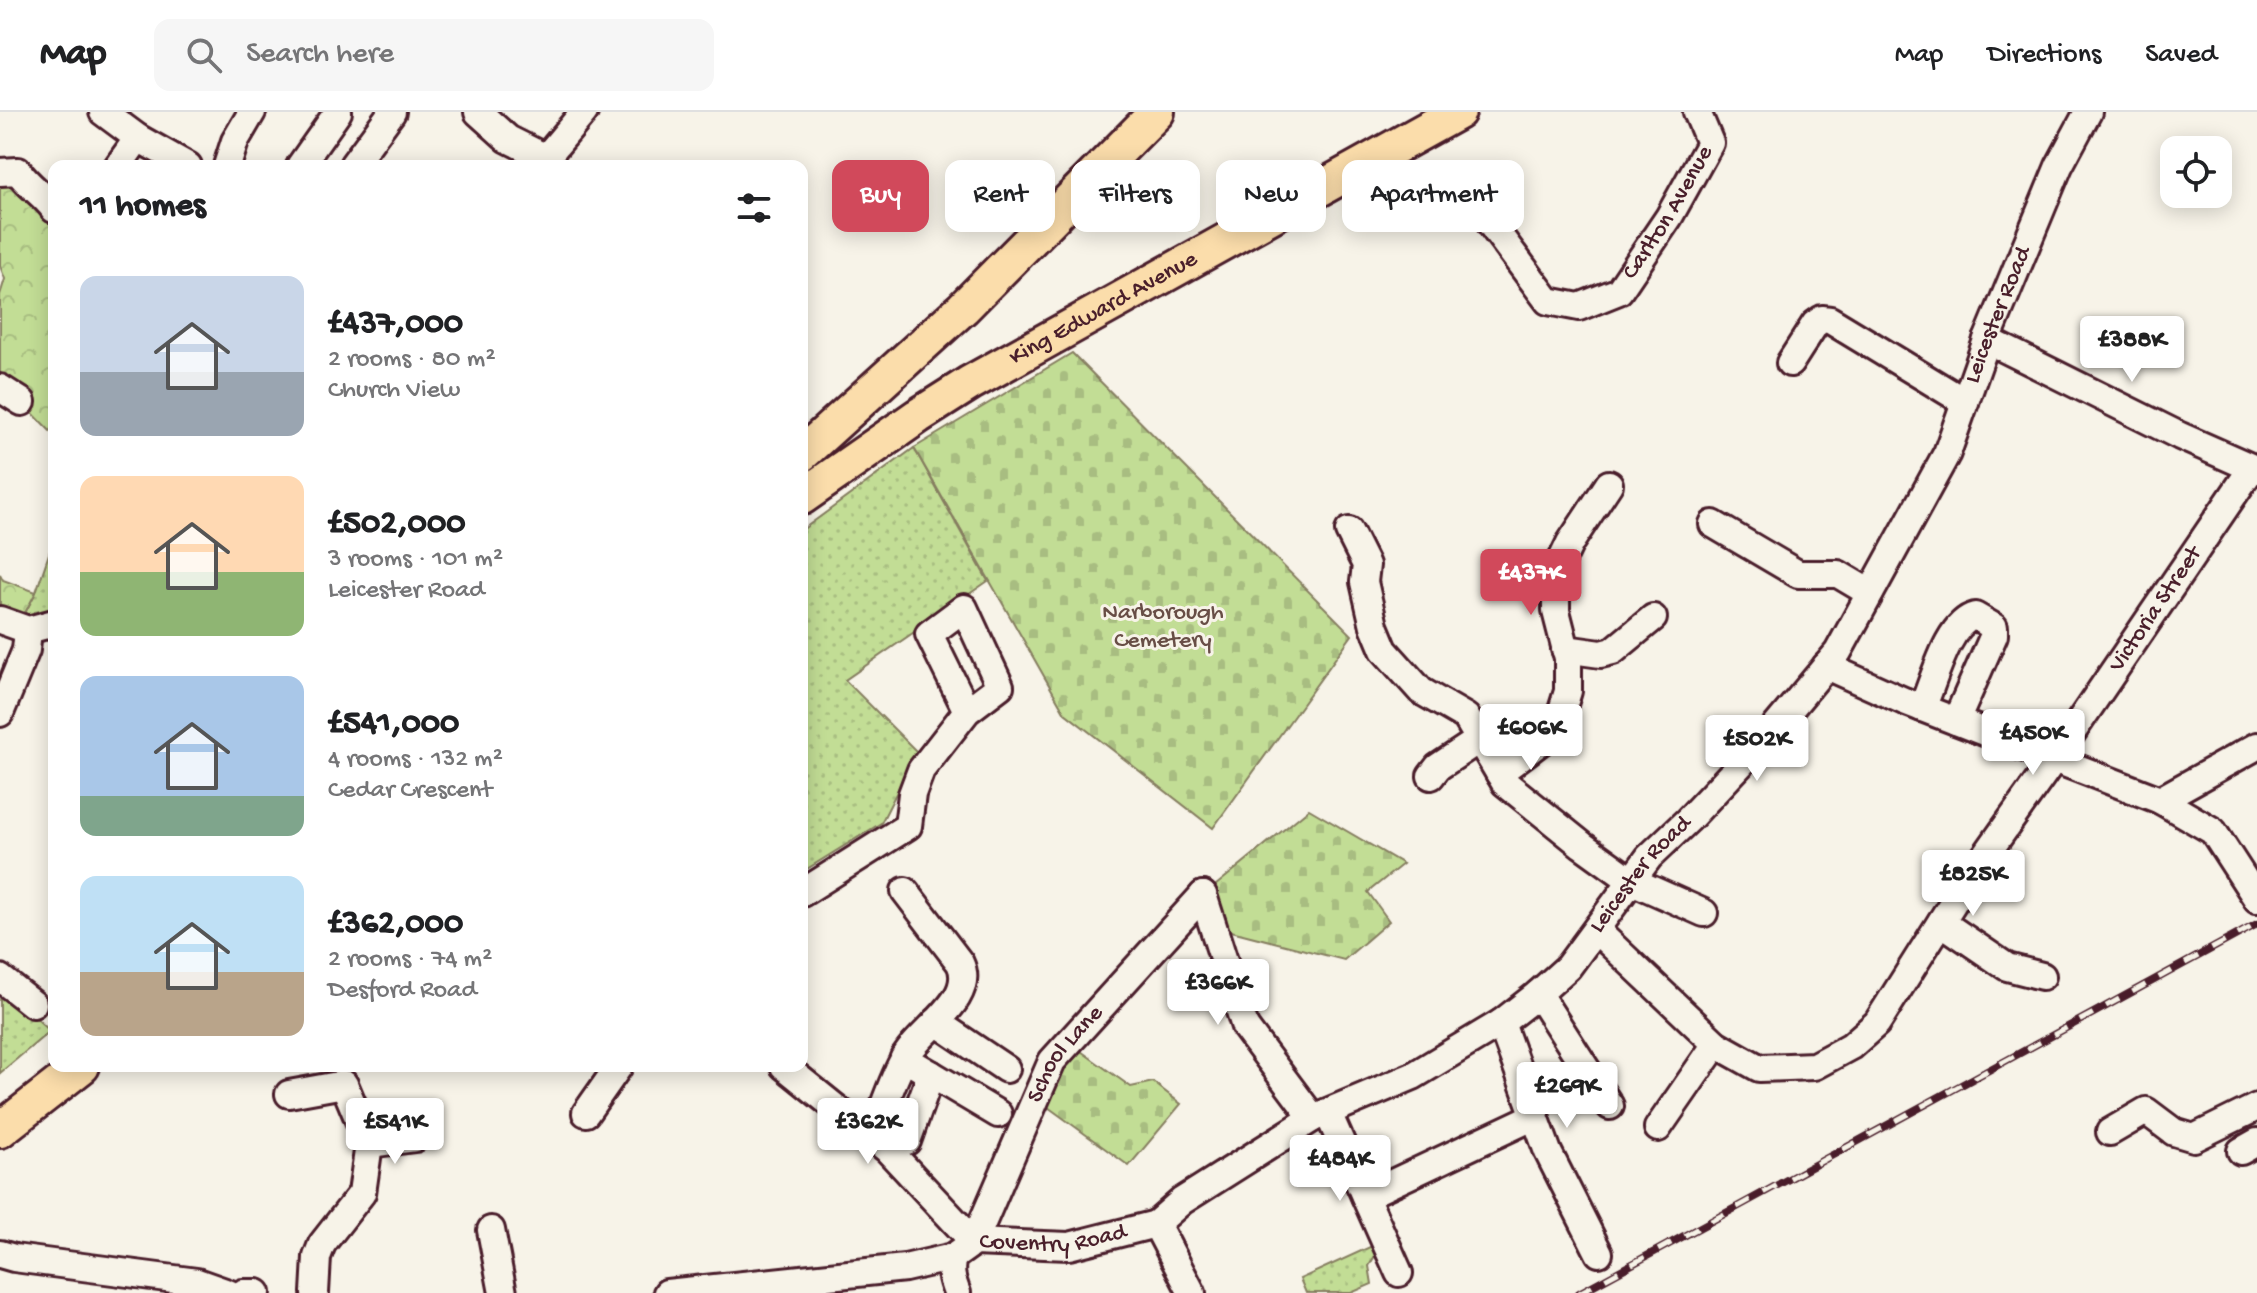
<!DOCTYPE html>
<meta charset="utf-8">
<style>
body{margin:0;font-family:"Gochi Hand",sans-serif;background:#f6f6f6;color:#202124;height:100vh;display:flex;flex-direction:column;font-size:30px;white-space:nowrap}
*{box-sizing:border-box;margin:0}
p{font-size:26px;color:#757577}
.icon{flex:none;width:44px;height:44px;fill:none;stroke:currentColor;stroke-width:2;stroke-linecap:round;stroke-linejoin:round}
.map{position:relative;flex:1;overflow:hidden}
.drawer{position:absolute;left:48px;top:48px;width:760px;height:912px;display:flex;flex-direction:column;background:#fff;border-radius:16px;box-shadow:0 4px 20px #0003}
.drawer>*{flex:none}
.top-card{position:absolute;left:832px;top:48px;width:760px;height:72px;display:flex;gap:16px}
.buttons{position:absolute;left:2160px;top:24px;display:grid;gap:16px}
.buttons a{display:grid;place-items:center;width:72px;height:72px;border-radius:16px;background:#fff;box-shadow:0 4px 20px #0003;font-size:40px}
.price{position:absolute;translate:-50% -68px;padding:0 18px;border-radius:8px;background:#fff;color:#222;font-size:26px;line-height:52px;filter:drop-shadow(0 2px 4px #0008)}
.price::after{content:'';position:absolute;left:50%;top:48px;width:24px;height:18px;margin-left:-12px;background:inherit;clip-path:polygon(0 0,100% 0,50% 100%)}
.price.current{background:#d1495b;color:#fff}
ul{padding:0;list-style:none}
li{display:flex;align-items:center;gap:24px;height:200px;padding:0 32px}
li span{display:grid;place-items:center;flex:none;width:224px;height:160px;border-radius:16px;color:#555}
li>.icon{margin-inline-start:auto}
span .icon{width:96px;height:96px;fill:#fffc;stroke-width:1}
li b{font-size:34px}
h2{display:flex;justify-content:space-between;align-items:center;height:96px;padding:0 32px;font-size:34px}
.chip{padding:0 28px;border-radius:16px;background:#fff;box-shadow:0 4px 20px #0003;font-size:28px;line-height:72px}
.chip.current{background:#d1495b;color:#fff}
header{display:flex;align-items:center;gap:48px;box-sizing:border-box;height:112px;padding:0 40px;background:#fff;border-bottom:2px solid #e0e0e0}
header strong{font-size:38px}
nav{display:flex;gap:44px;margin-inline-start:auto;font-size:28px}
.search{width:560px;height:72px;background:#f6f6f6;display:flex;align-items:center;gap:20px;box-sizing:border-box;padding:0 28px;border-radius:16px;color:#757577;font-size:30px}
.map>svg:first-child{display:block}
.green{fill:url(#green-dots);stroke:#867e60;stroke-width:2}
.forest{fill:url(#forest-crowns);stroke:#867e60;stroke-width:2}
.cemetery{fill:url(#cemetery-stones);stroke:#867e60;stroke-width:2}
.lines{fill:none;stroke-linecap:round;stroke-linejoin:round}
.minor-casing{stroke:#4a1f2b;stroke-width:32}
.major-casing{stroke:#4a1f2b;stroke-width:40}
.minor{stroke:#f7f3e8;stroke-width:26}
.major{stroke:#fbddab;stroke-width:34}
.rail-casing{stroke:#4a1f2b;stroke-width:8}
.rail{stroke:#f7f3e8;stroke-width:5;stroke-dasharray:15;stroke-linecap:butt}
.labels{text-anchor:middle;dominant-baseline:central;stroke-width:6;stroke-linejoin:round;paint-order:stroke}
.street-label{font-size:24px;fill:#4a1f2b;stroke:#f7f3e8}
.park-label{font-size:24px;fill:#684e46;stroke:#f7f3e8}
</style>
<header>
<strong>Map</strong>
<div class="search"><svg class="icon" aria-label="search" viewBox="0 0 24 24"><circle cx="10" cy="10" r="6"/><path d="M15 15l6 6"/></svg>Search here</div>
<nav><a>Map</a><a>Directions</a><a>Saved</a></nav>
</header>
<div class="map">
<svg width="2257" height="1181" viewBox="0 0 2257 1181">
<defs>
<pattern id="green-dots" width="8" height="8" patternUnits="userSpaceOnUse" patternTransform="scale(2)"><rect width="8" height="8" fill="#c2dd95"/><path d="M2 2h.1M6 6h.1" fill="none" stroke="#a8bd81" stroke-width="1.8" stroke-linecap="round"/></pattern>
<pattern id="forest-crowns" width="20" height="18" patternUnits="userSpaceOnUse" patternTransform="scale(2)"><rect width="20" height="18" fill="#c2dd95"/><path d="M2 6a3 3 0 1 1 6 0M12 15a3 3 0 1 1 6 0" fill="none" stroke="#a8bd81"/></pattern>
<pattern id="cemetery-stones" width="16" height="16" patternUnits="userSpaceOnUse" patternTransform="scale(2)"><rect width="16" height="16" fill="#c2dd95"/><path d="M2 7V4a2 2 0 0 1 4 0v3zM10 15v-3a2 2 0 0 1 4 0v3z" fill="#a8bd81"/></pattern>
</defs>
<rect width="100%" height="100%" fill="#f7f3e8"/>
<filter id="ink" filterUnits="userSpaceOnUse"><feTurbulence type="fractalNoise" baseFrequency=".0125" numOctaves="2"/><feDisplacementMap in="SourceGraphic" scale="16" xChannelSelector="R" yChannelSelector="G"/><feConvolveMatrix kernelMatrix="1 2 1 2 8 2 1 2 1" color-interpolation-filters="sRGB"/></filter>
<g filter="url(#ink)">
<!-- green -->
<path class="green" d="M914 336 988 469 845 568 917 640 881 711 802 760V418Z
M54 427V511L18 514 36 480Z
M0 873 50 919 0 961Z
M1372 1134 1376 1142 1369 1154 1372 1172 1351 1181H1306L1300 1167Z"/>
<!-- forest -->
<path class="forest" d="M0 60 54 97V323L22 290 0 276V183L5 167 0 154Z
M0 462 3 468 36 480 18 514 0 508Z"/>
<!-- cemetery -->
<path class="cemetery" d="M1072 241 1352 523 1213 716 1065 601 914 336Z
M1309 697 1403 752 1368 780 1389 809 1344 848 1227 818 1210 778Z
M1071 932 1131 975 1153 970 1181 992 1129 1054 1041 990Z"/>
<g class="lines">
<!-- minor casing -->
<g class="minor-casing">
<g id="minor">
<path d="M103 0 138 26"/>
<path d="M478 0 508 27 544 45"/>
<path d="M353 53 392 0"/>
<path d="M118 54 138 26 188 54"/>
<path d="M227 54 235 29 252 0"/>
<path d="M300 54 338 0"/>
<path d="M539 54 584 0"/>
<path d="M0 60 18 59C28 74 43 82 54 97"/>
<path id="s1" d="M1464 76 1548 189 1579 195 1619 179 1669 105 1710 31 1697 0"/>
<path d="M1987 228 2180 324 2257 358"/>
<path d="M1790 251 1815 212 1822 207 1830 208 1965 290"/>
<path d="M0 276 22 290"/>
<path d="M1713 412 1798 462H1838L1870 481"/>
<path d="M1349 419 1366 453 1364 470 1374 514 1384 538 1421 579 1466 605 1505 671 1582 733 1632 769 1704 801"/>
<path d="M0 508 28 518 54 511"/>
<path d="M1565 537 1601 542 1613 539 1653 506"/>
<path d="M1826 554 1904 589 2160 688 2213 719 2257 787"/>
<path d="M1922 596C1934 570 1947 511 1975 504L1994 515V523L1956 609"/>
<path d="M0 601 26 538 28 518"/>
<path d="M1499 661 1556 618 1568 579V546L1556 499V460L1570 431 1609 372"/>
<path d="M1431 664 1438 655 1480 627"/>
<path d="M2160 688 2257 634"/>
<path d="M802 781 908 714 912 682 921 658 967 599 1000 574 964 496 929 522 967 599"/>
<path d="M1203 783 1245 915 1313 1006"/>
<path d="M1941 810 2007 855 2042 864"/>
<path id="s2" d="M1597 819 1716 932 1759 956 1814 954 1851 934 1877 911 1961 778 2054 647 2252 356"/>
<path d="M0 866 33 892"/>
<path d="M1538 882 1610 994"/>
<path d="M936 910 1006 957"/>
<path d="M1501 911 1548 1040 1599 1141"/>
<path d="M904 946 998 1002"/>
<path d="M784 954 888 1038 974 1130"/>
<path d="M289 982 344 972 369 1032 362 1081 322 1132 317 1145 315 1181"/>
<path d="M586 1001 619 954"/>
<path d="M1328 1001 1399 1161"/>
<path d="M1658 1016 1716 932"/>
<path d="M2110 1020 2146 999 2174 1020 2194 1026 2257 995"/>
<path d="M872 1026C882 1000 890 973 903 949 917 919 978 888 960 851L905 779"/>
<path d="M907 1029 931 962"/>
<path d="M369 1032 415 1026"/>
<path d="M2241 1039 2257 1030"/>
<path d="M1365 1084 1535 1004"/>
<path id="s3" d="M1156 1112 1182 1089 1313 1006 1413 964 1501 911 1538 882 1568 855 1649 745 1688 708 1772 619 1838 540 1947 341 1987 228 2059 54 2088 0"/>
<path d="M1156 1112 1192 1181"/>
<path d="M491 1118 503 1181"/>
<path id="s4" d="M974 1130 1052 949 1203 783"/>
<path d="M0 1142 14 1146 197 1170 228 1181"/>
<path d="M953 1145C949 1159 952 1168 957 1181"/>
<path d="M243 1181H257"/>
<path id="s5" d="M667 1181 905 1156 953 1145 974 1130 1069 1134 1156 1112"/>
</g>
</g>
<!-- major casing -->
<g class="major-casing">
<g id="major">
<path d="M802 342 963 196 1157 0"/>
<path id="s6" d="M802 385 918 304 970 271 1458 0"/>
<path d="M0 1018 82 954"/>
</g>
</g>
<!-- minor -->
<use href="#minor" class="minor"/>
<!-- major -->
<use href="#major" class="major"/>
<!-- rail casing -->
<g class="rail-casing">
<path id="rail" d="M1579 1181 2257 812"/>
</g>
<!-- rail -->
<use href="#rail" class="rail"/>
</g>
</g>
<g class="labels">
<!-- street labels -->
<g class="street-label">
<text stroke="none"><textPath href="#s1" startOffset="308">Carlton Avenue</textPath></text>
<text stroke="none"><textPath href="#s6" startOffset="356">King Edward Avenue</textPath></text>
<text stroke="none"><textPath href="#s3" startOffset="1278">Leicester Road</textPath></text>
<text stroke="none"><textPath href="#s2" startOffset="844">Victoria Street</textPath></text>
<text stroke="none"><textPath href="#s3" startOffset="606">Leicester Road</textPath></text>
<text stroke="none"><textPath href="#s4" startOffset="210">School Lane</textPath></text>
<text stroke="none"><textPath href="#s5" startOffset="394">Coventry Road</textPath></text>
</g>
<!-- park labels -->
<g class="park-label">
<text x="1163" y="501">Narborough<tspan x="1163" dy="28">Cemetery</tspan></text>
</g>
</g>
</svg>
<div class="buttons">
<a><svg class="icon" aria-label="locate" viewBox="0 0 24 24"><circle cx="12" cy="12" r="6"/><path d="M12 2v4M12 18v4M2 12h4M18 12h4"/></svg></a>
</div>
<b class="price" style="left:2132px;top:272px">£388K</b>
<b class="price current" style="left:1531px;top:505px">£437K</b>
<b class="price" style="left:1531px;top:660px">£606K</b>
<b class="price" style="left:2033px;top:665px">£450K</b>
<b class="price" style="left:1757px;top:671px">£502K</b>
<b class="price" style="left:1973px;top:806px">£825K</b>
<b class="price" style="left:1218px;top:915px">£366K</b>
<b class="price" style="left:1567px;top:1018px">£269K</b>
<b class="price" style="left:395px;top:1054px">£541K</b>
<b class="price" style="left:868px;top:1054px">£362K</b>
<b class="price" style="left:1340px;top:1091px">£484K</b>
<div class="top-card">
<a class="chip current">Buy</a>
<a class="chip">Rent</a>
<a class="chip">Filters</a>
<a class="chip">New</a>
<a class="chip">Apartment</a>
</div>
<section class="drawer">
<h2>11 homes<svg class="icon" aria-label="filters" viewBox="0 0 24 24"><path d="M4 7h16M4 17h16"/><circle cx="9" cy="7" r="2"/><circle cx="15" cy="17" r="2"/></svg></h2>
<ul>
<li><span style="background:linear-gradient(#c9d6e8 60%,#9aa5b1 0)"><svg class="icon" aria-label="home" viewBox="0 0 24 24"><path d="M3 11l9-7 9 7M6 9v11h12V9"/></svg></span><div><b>£437,000</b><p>2 rooms · 80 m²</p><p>Church View</p></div></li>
<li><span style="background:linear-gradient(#ffd9b3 60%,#8fb573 0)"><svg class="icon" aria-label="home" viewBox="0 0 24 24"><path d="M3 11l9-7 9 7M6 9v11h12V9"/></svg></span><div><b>£502,000</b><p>3 rooms · 101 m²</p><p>Leicester Road</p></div></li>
<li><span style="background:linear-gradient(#a9c7e8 75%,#7fa58c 0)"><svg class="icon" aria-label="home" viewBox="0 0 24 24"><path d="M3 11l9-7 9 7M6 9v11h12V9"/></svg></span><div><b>£541,000</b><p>4 rooms · 132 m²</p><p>Cedar Crescent</p></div></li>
<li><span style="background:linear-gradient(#bfe0f5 60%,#b9a48a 0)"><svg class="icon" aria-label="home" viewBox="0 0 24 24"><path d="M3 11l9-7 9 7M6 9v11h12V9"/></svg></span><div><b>£362,000</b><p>2 rooms · 74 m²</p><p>Desford Road</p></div></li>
</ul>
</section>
</div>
